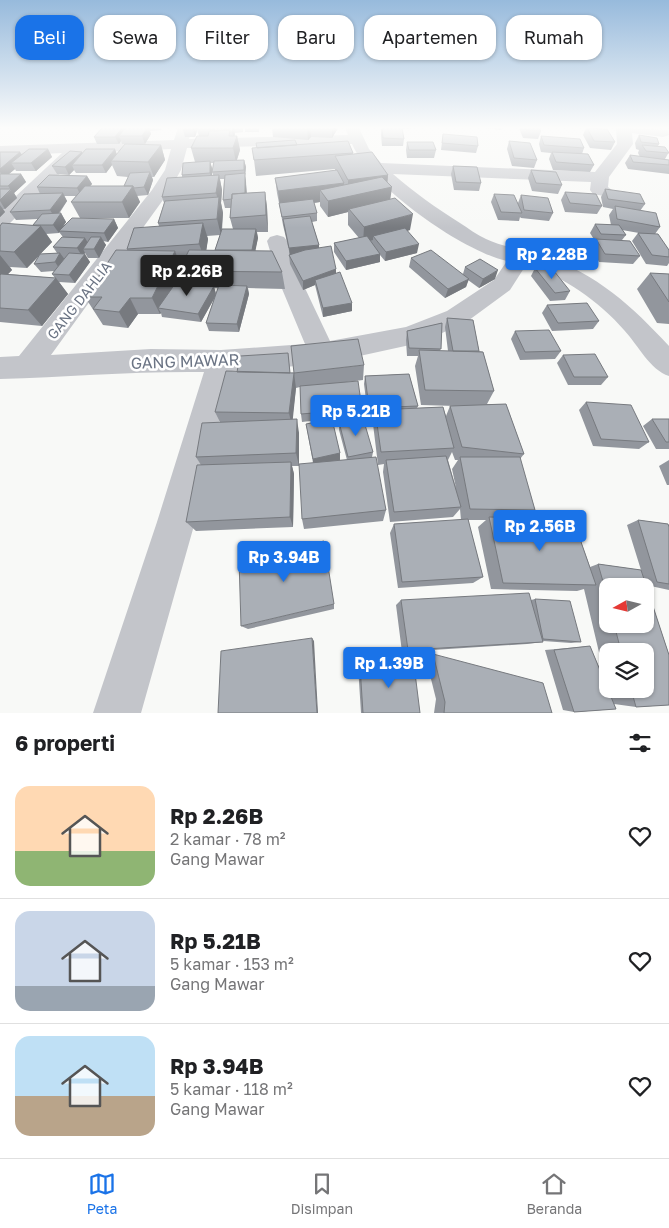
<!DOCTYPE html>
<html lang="id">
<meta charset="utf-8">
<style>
body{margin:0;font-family:"Golos Text",sans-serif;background:#f2f2f2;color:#202124;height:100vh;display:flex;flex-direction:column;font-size:19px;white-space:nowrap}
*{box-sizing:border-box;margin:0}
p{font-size:16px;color:#757577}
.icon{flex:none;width:28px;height:28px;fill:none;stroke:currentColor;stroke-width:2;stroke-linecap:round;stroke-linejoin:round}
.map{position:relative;height:713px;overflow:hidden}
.side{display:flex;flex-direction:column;background:#fff;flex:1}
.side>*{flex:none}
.hud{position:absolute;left:15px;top:15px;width:640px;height:45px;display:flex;gap:10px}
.needle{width:32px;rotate:262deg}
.controls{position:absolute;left:599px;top:578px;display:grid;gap:10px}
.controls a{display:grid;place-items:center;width:55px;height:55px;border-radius:10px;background:#fff;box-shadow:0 1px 4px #0004;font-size:25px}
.price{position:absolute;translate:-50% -42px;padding:0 11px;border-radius:5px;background:#1a73e8;color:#fff;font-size:16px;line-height:32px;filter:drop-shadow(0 1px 2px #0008)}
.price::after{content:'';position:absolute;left:50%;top:30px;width:15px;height:11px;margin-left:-8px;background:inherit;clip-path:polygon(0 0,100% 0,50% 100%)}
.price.active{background:#222;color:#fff}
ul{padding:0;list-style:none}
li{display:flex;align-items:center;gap:15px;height:125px;padding:0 15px}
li+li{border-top:1px solid #e0e0e0}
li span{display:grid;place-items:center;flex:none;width:140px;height:100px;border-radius:15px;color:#555}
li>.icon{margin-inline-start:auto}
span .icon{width:60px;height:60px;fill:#fffc;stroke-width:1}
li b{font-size:21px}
h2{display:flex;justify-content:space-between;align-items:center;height:60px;padding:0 15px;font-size:21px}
.pill{padding:0 18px;border-radius:15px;background:#fff;box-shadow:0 1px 4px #0004;font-size:18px;line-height:45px}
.pill.active{background:#1a73e8;color:#fff}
.menu{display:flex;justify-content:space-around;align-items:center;height:70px;border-top:1px solid #e0e0e0;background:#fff;font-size:14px;color:#757577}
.menu a{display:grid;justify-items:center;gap:2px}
.menu .active{color:#1a73e8}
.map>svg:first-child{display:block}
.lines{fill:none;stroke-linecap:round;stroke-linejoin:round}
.minor{fill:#c3c5ca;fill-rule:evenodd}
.wall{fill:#92969d;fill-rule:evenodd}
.shaded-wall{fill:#777a7f}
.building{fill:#aaafb6;stroke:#777a7f}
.labels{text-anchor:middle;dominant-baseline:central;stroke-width:5;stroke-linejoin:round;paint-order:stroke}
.far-street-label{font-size:14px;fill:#6b7484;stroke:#fff}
.street-label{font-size:16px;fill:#6b7484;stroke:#fff}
</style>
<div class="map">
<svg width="669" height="713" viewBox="0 0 669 713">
<rect width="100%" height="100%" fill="#f8f9f7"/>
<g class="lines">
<!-- minor -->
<path class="minor" d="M178 128H192L189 139 348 135 345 128H359L369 149 381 163 595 172 617 144 616 128 668 130 669 135 663 137 632 133 633 144 609 177 608 187 613 191 610 195 604 196 593 194 590 190 591 182 393 174C414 192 436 208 460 223 468 228 477 235 486 239 505 248 525 249 544 256 597 274 632 306 669 346V376C650 370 638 345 624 330 601 303 561 274 526 265L510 290 465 323 419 343 323 364 232 371 195 522 141 713H93L157 522 204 372C136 371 68 377 0 379V357L19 356 152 190 165 170 171 149 81 153 7 226 0 228V211L62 153 0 156V146L174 140ZM352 144C370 186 462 251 507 261L494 280 447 311 406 327 330 341 303 284 287 241 284 237 277 235 270 237 267 241 280 284 305 344 221 350 151 349 51 355 168 193 181 170 187 148Z"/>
</g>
<!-- wall -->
<path class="wall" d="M102 128H124L125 129V128H162L161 130 150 131 151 134 145 144H122L121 141 119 144H97L94 137Z
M183 128H214V131L215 128H243V132L234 133V136H237L240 150 237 160H244L246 167 245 176 247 193 265 192 267 207 268 232H257L258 238 255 250 282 272 285 289 248 288 249 294 239 332 209 331 206 323 214 299 201 322 162 317 161 313 160 314H138L128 328 103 325 85 297 127 250V249L159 226 158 223 164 203 162 197 182 177V175L195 162 191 148 199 136 197 130 195 137H185L183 130ZM210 163H214L212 172 213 175H212V168ZM220 179H224L223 200 225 208H231L230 218 233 229 222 231 223 213 221 203 222 190ZM220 235 215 250H206L208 239 207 236ZM179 262H183L181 266ZM179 272 183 282 172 288ZM214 288H218L216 293Z
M245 128H259V132H245Z
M272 128H338L332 138 311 137 308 140 273 137Z
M381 128H411V129H402L404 139 403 146H382L381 135Z
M486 128H502L501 130Z
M519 128H539L541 131 538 139 523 138Z
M586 128H593L615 142 611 150 590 148 583 135Z
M443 134 478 146 476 153 441 150Z
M639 135 659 144 658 146 669 152 665 159 669 160V174L628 169 625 163 630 155 640 157 638 153 639 150 636 149 635 143Z
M541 136 584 148 582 154 594 165 590 172 553 170 549 159 551 153 541 152 539 144Z
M509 141 537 160 534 168 512 166 507 149Z
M407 142 436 150 434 158H407L406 150Z
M161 145 165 160 154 177H152L153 180 148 195 137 196 140 202 129 218H80L71 202 76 196H64L67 201 59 214 61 213 66 222 62 228 114 219 118 228 108 242 103 241 106 245 99 258H88L85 253 84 254 90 262 75 283 59 282 68 294 42 326 0 322V226L33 225 38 219 16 220 10 212 40 194 37 187 87 176 92 184 90 186H124L128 177 117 176 112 165 106 173H76L74 170 69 175 57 174 52 166 82 152 83 154H117ZM59 232 63 237 53 247 57 253 40 254 52 242 46 234 59 233ZM40 255 34 264 41 272 54 271 52 274 55 278 8 274 12 270 10 267 27 268Z
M297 145 353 153V154L388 175 387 182 390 199 410 230 407 231 417 253 385 261 380 255V262L346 270 334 252V243L359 238 348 225V212L328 217 320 206V202L314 203 317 213V221L312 222 319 245V248L336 269V273L352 311 323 317 315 285 303 290 290 264 289 255H290L283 225 279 203 277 193 275 178 335 171V169L256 176 254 160Z
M48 149 52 157 36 171H16L15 169 9 174H21L26 182 14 193 17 198 5 209H3L5 212 0 217V152H20L21 154Z
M453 166 481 183 479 191 454 190 451 174Z
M531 170 562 185 558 194 532 191 528 178Z
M605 189 645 204 640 211 660 227 655 234 669 250V263L667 266 646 264 632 241 638 233H639L622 230 626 235 622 240 640 256 633 264 599 262 591 247 595 241 590 233 595 224 611 225 609 215 613 209 603 207 601 197Z
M565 192 602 206 597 214 565 212 561 200Z
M494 194 518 203 521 195 553 213 549 221 521 218 520 217 519 221 498 220 491 202Z
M411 258 463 274 465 267 495 279 479 288 468 280 466 287 445 298 409 267Z
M535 268 570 291 565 300 550 301 531 276Z
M650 273 669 274V324L657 323 637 289Z
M547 305 599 321 593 329 552 331 542 313Z
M447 318 473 320 479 351 483 352 494 391 487 404H506L524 454 520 459 535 510 525 518 573 519 590 567 598 564 641 570 627 525 638 520 668 524 669 527V590L646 585 669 655V705L636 707 614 704 616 709 574 712 563 710 545 650 590 646 607 686 584 589 577 591 491 589 478 527 486 520H468L483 577 473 583 398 588 390 533 394 524 463 520H461L460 509 453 517 390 522 383 472 384 464 378 465 373 424 374 415 368 416 364 384 365 376 409 374 418 406 417 408 443 407 446 416 450 406H456L421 405 415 366 418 356H407L406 340 407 331 442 323 440 351H448L445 327ZM452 452 455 460H458L452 469 456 488 448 460ZM608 586H645V624H608ZM608 651H645V689H608Z
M515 331 561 351 555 359 520 360 511 339Z
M288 353 290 373 364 365 363 380 347 382 362 409 361 417 332 419 340 453V460H347L339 430V422L373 452 372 457 386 510 383 521 304 529 302 519 313 463 306 424 328 419 302 422 301 414 300 387 296 388 292 420 299 433V466H292L294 474 293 527 196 531 186 522 201 465 196 457 220 422 215 412 237 372Z
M563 355 608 377 601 385H568L557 363Z
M586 402 649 442 639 449 593 446 579 410Z
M652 419H669V449H656L643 426Z
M669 460V485H667L659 466Z
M535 599 581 642 571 643 543 641V642L527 644 402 652 396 605 401 600H531Z
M334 604V609L248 629 241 626Z
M433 654 552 713H434L436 699 425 655Z
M358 666H360L420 713H361Z"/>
<!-- shaded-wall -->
<path class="shaded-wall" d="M122 128H124L127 134 119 136 121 141 119 144 115 137Z
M147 128H149L151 134 145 144 142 136Z
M193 128H198L195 137 193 130Z
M233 128H234L235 134 234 139 232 132Z
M307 128H310L311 137 308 140Z
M332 128H338L332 138Z
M237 136 240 150 236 162 233 148Z
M161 145 165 160 154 177 148 162Z
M48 149 52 157 36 171 31 163Z
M115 149 118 157 111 161 112 165 106 173 102 165Z
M20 152 25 160 11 163 15 169 4 178 0 172V169Z
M82 152 85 159 72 165 74 170 69 175 65 167Z
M244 160 246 167 245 176 246 181 247 207 245 198V177L244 170Z
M210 161 212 168V181L210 173Z
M150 172 153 180 148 195 144 187Z
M21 174 26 182 14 193 17 198 5 209 0 201V200L11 190 8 186Z
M219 175 222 190 221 203 223 213 221 235 217 219 219 203 216 193Z
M388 175 387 188 392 187 390 202 349 209 348 212 328 217V201L320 190V202L280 207 278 191 344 183V197L348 195V180Z
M87 176 92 184 81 196 77 188Z
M133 186 140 202 129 218 122 202Z
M265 192 267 207 268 232 266 215Z
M63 193 67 201 55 218 50 210Z
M0 205 5 212 0 217Z
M61 213 66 222 59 233 53 225Z
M413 214 410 230 376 239 373 236V240L363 243 364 227Z
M114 219 118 228 108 242 104 233Z
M203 223 208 239 205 260 199 244Z
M41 226 52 242 27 268 14 252Z
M256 229 258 238 253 263 251 254Z
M101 237 106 245 99 258 94 249Z
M85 238 90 246 83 249 85 253 82 256 77 248Z
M419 244 417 253 385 261 386 252Z
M319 245V253L290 257 289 248Z
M175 251 181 267 163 309 158 308 161 313 160 314 152 298Z
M60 253 66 261 61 271 55 262Z
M85 254 90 262 75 283 69 275Z
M380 254V262L346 270V261Z
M0 255 12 270 0 282Z
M336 269V277L315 280V285L303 290V281Z
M498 270 495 279 479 288 483 279Z
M56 278 68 294 42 326 28 310Z
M469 279 466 287 445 298 448 289Z
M214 286 216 295 201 322 198 314Z
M247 286 249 294 239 332 237 324Z
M130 298 138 314 128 328 119 312Z
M352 303V311L323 317V308Z
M294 373 296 388 292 427 289 413Z
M297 419 299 433V466L296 453Z
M340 453V460L313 466V459Z
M291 462 294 474 293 527 290 517Z
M312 638 314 641 318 713H317Z"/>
<!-- building -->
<path class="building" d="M102 128H122L115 137H94Z
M125 128H147L142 136H119Z
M183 128H193V130H183Z
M215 128H233L232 132H229L230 130 214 131Z
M382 128H402L404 139 383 138Z
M525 128H539L541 131 526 130Z
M587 128 607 129 615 142 594 141Z
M230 130 229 136H237L233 148H191L197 136H208L209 131Z
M443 134 477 137 478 146 442 143Z
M639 135 657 138 659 144 641 142Z
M541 136 580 139 584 148 544 145Z
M295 140 297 145 257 148 256 143Z
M348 141 353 153 254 160 252 148Z
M509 141 530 143 537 160 514 158Z
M407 142H433L436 150H409Z
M125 144 161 145 148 162 111 161Z
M642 145 665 147 669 153 646 151Z
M29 149H48L31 163H11Z
M86 149H115L102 165H72Z
M70 151 82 152 65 167 52 166Z
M0 152H20L0 169Z
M372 152 388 175 348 180 335 156Z
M552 152 588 154 594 165 556 162Z
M630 155 669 160V165L633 162Z
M244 160V170L212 172 214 161Z
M210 161V173L182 175 183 163Z
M453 166 477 167 481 183 456 182Z
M337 170 344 183 278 191 275 178Z
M531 170 556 172 562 185 536 183Z
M150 172 144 187 134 188 133 186H124L130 173Z
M245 173V193L232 194V199L223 200 225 175Z
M0 174H21L8 186H0Z
M49 175 87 176 77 188 37 187Z
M219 175 216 193 162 197 167 178Z
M382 177 392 187 328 201 320 190Z
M85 186H133L122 202H71Z
M0 189H11L0 200Z
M605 189 640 194 645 204 608 199Z
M265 192 266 215 230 218 232 194Z
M565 192 596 194 602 206 570 203Z
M63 193 50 210 10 212 24 194Z
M494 194 514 195 522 213 501 212Z
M521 195 548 198 553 213 524 210Z
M219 197 217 219 158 223 165 201Z
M395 198 413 214 364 227 349 209Z
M313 199 317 213 282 217 279 203Z
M615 206 656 213 660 227 617 219Z
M61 213 53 225H33L42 214Z
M310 216 319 245 289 248 283 219Z
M72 218 114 219 104 233 59 231Z
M2 223 41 226 14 252 0 251V226Z
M203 223 199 244 127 249 134 228Z
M595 224 619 225 626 235 601 234Z
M405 228 419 244 386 252 373 236Z
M222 229H256L252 250H215Z
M638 233 658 234 669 250V257L652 255Z
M367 236 380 254 346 261 334 243Z
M62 237 85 238 77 248 53 247Z
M91 237H101L94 249H83Z
M596 239 630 241 640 256 605 254Z
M331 246 336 269 303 281 289 255 305 250Z
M116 250 175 251 152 298H130L119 312 93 309 102 297H85Z
M189 250 272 251 282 272 179 271Z
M431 250 469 279 448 289 411 258Z
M60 253 55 262 34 264 40 254Z
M69 253 85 254 69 275 52 274Z
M480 259 498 270 483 279 465 267Z
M550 266 570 291 555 293 535 268Z
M340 272 352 303 323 308 315 280Z
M650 273 669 274V302Z
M1 274 56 278 28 310 0 308V275Z
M177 281 214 286 198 314 158 308Z
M219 285 247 286 237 324 206 323Z
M587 303 599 321 558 323 547 305Z
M447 318 473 320 479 351H453Z
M442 323 441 349 409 348 407 331Z
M549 330 561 351 525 352 515 331Z
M358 339 364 365 294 373 291 346Z
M419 350 483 352 494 391 425 390Z
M288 353 290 373 237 372 240 356Z
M595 354 608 377H574L563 355Z
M226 371 294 373 289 413 215 412Z
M409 374 418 406 369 408 365 376Z
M358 381 362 409 301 414 300 386Z
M586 402 631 405 649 442 601 439Z
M506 404 524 454 462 447 450 406Z
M443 407 454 448 381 452 375 410Z
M363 418 373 452 348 457 339 422Z
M297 419 296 453 196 457 202 423Z
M332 419 340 453 313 459 306 424Z
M652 419H669V442H666Z
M446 456 461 507 394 512 386 460Z
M376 457 386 510 302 519 299 464Z
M460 457H520L535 510 470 509Z
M291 462 290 517 186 522 197 465Z
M489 517 573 519 596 585 503 583Z
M468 519 483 577 402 582 394 524Z
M638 520 668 524 669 527V584L657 582Z
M324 541 334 604 241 626 239 559Z
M598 564 641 570 669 655V705L636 707 631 689H645V651H621L614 624H645V586H608V599Z
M529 593 543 642 408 650 401 600Z
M535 599 570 601 581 642 543 639Z
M312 638 317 713H218L221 651Z
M590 646 616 709 574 712 554 650Z
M433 654 543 683 552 713H444L445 702Z
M414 665 420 713H363L360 666Z"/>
<!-- sky -->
<linearGradient id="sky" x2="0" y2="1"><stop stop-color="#97badc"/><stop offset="0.56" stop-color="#fcfcfb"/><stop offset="1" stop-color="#fcfcfb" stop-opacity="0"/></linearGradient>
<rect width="669" height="228" fill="url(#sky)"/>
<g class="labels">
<!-- far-street labels -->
<g class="far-street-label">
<text transform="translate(79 300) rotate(-52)">GANG DAHLIA</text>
</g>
<!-- street labels -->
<g class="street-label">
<text transform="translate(185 361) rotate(-2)">GANG MAWAR</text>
</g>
</g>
</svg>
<div class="controls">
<a><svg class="needle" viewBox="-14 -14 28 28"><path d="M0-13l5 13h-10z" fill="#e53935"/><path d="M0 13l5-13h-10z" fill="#757577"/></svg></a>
<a><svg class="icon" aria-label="layers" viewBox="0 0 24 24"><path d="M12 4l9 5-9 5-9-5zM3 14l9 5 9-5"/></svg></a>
</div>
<b class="price" style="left:552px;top:280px">Rp 2.28B</b>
<b class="price active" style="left:187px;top:297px">Rp 2.26B</b>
<b class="price" style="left:356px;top:437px">Rp 5.21B</b>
<b class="price" style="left:540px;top:552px">Rp 2.56B</b>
<b class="price" style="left:284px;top:583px">Rp 3.94B</b>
<b class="price" style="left:389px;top:689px">Rp 1.39B</b>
<div class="hud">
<a class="pill active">Beli</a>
<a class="pill">Sewa</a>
<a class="pill">Filter</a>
<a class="pill">Baru</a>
<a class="pill">Apartemen</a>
<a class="pill">Rumah</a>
</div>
</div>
<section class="side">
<h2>6 properti<svg class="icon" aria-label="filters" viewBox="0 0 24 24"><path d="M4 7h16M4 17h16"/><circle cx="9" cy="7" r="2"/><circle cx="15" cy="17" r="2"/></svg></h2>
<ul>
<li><span style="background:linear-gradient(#ffd9b3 65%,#8fb573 0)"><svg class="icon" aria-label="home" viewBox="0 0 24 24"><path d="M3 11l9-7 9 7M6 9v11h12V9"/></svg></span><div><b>Rp 2.26B</b><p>2 kamar · 78 m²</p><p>Gang Mawar</p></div><svg class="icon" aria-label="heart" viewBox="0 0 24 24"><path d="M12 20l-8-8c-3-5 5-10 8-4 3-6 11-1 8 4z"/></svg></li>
<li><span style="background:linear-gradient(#c9d6e8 75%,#9aa5b1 0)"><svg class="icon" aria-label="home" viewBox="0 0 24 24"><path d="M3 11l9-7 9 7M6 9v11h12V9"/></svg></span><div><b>Rp 5.21B</b><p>5 kamar · 153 m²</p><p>Gang Mawar</p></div><svg class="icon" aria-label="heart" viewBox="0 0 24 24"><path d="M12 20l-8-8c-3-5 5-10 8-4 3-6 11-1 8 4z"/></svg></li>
<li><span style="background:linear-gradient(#bfe0f5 60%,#b9a48a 0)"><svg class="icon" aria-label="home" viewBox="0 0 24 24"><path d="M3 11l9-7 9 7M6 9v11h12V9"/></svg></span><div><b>Rp 3.94B</b><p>5 kamar · 118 m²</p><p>Gang Mawar</p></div><svg class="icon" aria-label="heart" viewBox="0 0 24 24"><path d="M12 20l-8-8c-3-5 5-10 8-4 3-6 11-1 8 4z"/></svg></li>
</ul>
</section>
<nav class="menu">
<a class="active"><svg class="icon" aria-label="map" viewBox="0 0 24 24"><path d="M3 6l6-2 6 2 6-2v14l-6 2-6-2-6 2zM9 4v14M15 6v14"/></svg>Peta</a>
<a><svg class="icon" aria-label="saved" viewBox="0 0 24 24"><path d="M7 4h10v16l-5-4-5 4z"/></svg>Disimpan</a>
<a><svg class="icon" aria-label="home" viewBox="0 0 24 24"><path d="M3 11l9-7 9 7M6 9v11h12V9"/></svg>Beranda</a>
</nav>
